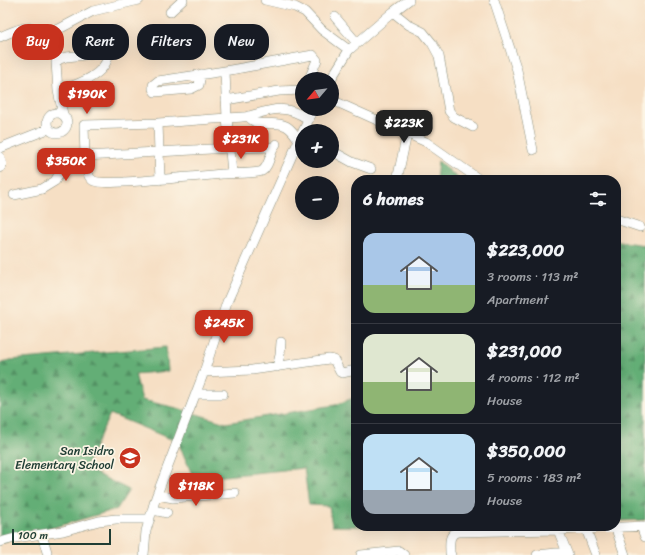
<!DOCTYPE html>
<meta charset="utf-8">
<style>
body{margin:0;font-family:Sriracha,sans-serif;background:#20242c;color:#f1f3f6;height:100vh;display:flex;flex-direction:column;font-size:15px;white-space:nowrap}
*{box-sizing:border-box;margin:0}
p{font-size:13px;color:#9ea1a6}
.icon{flex:none;width:22px;height:22px;fill:none;stroke:currentColor;stroke-width:2;stroke-linecap:round;stroke-linejoin:round}
.map{position:relative;flex:1;overflow:hidden}
.side{position:absolute;left:351px;top:175px;width:270px;height:356px;display:flex;flex-direction:column;background:#171b24;border-radius:16px;box-shadow:0 4px 16px #0002}
.side>*{flex:none}
.banner{position:absolute;left:12px;top:24px;width:279px;height:36px;display:flex;gap:8px}
.needle{width:26px;rotate:241deg}
.fabs{position:absolute;left:295px;top:72px;display:grid;gap:8px}
.fabs a{display:grid;place-items:center;width:44px;height:44px;border-radius:50%;background:#171b24;box-shadow:0 4px 16px #0002;font-size:20px}
.scale{position:absolute;left:12px;bottom:10px;width:99px;box-sizing:border-box;padding-left:4px;border:2px solid #1f3d34;border-top:0;font-size:11px;line-height:14px;white-space:nowrap;color:#1f3d34;-webkit-text-stroke:3px #fcf5e5;paint-order:stroke}
.price{position:absolute;translate:-50% -34px;padding:0 9px;border-radius:8px;background:#c8321e;color:#fff;font-size:13px;line-height:26px;filter:drop-shadow(0 1px 2px #0008)}
.price::after{content:'';position:absolute;left:50%;top:24px;width:12px;height:9px;margin-left:-6px;background:inherit;clip-path:polygon(0 0,100% 0,50% 100%)}
.price.active{background:#222;color:#fff}
ul{padding:0;list-style:none}
li{display:flex;align-items:center;gap:12px;height:100px;padding:0 12px}
li+li{border-top:1px solid #363941}
li span{display:grid;place-items:center;flex:none;width:112px;height:80px;border-radius:12px;color:#555}
li>.icon{margin-inline-start:auto}
span .icon{width:48px;height:48px;fill:#fffc;stroke-width:1}
li b{font-size:17px}
h2{display:flex;justify-content:space-between;align-items:center;height:48px;padding:0 12px;font-size:17px}
.pill{padding:0 14px;border-radius:16px;background:#171b24;box-shadow:0 4px 16px #0002;font-size:14px;line-height:36px}
.pill.active{background:#c8321e;color:#fff}
.map>svg:first-child{display:block}
.forest{fill:url(#forest-firs);stroke:#417655}
.lines{fill:none;stroke-linecap:round;stroke-linejoin:round}
.minor-casing{stroke:#8a8e7c;stroke-width:10}
.minor{stroke:#fff;stroke-width:9}
.labels{text-anchor:middle;dominant-baseline:central;stroke-width:3.5;stroke-linejoin:round;paint-order:stroke}
.poi-label{font-size:12px;fill:#1f3d34;stroke:#fcf5e5;text-anchor:end}
</style>
<div class="map">
<svg width="645" height="555" viewBox="0 0 645 555">
<defs>
<pattern id="forest-firs" width="22" height="20" patternUnits="userSpaceOnUse"><rect width="22" height="20" fill="#63ae76"/><path d="M5 1l3.5 6h-7zM16 11l3.5 6h-7z" fill="#518f62"/></pattern>
</defs>
<rect width="100%" height="100%" fill="#fcf5e5"/>
<filter id="ink" filterUnits="userSpaceOnUse"><feTurbulence type="fractalNoise" baseFrequency=".025" numOctaves="2"/><feDisplacementMap in="SourceGraphic" scale="8" xChannelSelector="R" yChannelSelector="G"/><feConvolveMatrix kernelMatrix="1 2 1 2 8 2 1 2 1" color-interpolation-filters="sRGB"/></filter>
<filter id="wash" filterUnits="userSpaceOnUse"><feTurbulence type="fractalNoise" baseFrequency=".012" numOctaves="4" result="noise"/><feDisplacementMap in="SourceGraphic" scale="16" xChannelSelector="R" yChannelSelector="G"/><feGaussianBlur stdDeviation="0.9" result="paint"/><feColorMatrix in="noise" values="0 0 0 0 0 0 0 0 0 0 0 0 0 0 0 0 0 1.4 0 .05"/><feComposite in="paint" operator="in"/></filter>
<g filter="url(#wash)">
<rect width="100%" height="100%" fill="#f6dfc4"/>
<!-- forest -->
<path class="forest" d="M438 161 460 180H436Z
M616 241 645 245V520L616 521Z
M166 347 168 371 135 374 142 400 177 408 226 423 335 405 356 397V526L454 527 332 526 329 506 309 505 304 468 194 479 178 442 110 414 85 468 129 490 117 509 0 543V364L10 360Z"/>
</g>
<g filter="url(#ink)">
<g class="lines">
<!-- minor casing -->
<g class="minor-casing">
<path id="minor" d="M265 0 295 7 305 12 322 30 349 50
M494 0 517 70 533 150
M170 12 183 0
M393 12 409 25 423 32 432 43 439 56 449 111 454 117 473 127
M335 17 357 43
M49 30 59 29 93 11 139 0
M0 37C17 29 26 25 44 30
M201 74 199 85 191 89 155 92 153 89V85L158 81 225 71
M331 79 349 50 393 12 409 0
M58 91C75 85 106 76 108 55L106 53 66 57 60 59 56 62 58 91 63 114
M226 100 279 91 302 90
M332 100 426 142 480 180
M47 123a10 10 0 1 1 20 0a10 10 0 1 1-20 0Z
M248 116C259 130 272 119 286 126 292 129 295 135 299 140
M158 123 160 180
M303 131 314 109
M274 147 229 148 85 156 84 125 158 123 227 118 225 71 313 55 317 60 309 79
M0 148 48 129
M332 151 352 162 371 169
M0 157 2 165 0 168
M232 173 227 118C234 117 242 118 249 116 273 109 285 104 308 119
M397 180 407 134
M14 195 42 189 55 181 62 169 71 162 85 156C86 163 86 178 94 181 101 184 116 182 124 182 157 180 190 177 222 174 231 173 256 174 262 171 270 166 270 151 276 144
M616 219 640 227
M277 367 280 355 281 342
M204 372 252 370 329 359 334 360 340 372 342 373 356 370
M196 394H223
M157 495 173 498 235 493
M153 510 167 513
M615 526 625 555
M641 526 645 537
M586 529 596 555
M558 530 568 555
M42 535 47 552
M0 542 15 538 63 531 99 521 116 519H150
M144 555 146 531 156 497 204 372 227 302 302 133
M361 555 399 551 404 555
M451 555 450 553C450 544 448 535 457 532L558 530 645 526
M537 555 566 552"/>
</g>
<!-- minor -->
<use href="#minor" class="minor"/>
</g>
</g>
<!-- icons -->
<defs>
<g id="school-disc" transform="scale(1.15)"><circle r="9.5" fill="#c8321e" stroke="#fcf5e5"/><path d="M0-5L7-2L0 1L-7-2ZM-4 1L0 2.5L4 1V4Q0 6-4 4Z" fill="#fff"/></g>
</defs>
<g fill-rule="evenodd">
<use href="#school-disc" x="130" y="458"/>
</g>
<g class="labels">
<!-- poi labels -->
<g class="poi-label">
<text x="114" y="451">San Isidro<tspan x="114" dy="14">Elementary School</tspan></text>
</g>
</g>
</svg>
<div class="fabs">
<a><svg class="needle" viewBox="-14 -14 28 28"><path d="M0-13l5 13h-10z" fill="#e53935"/><path d="M0 13l5-13h-10z" fill="#9ea1a6"/></svg></a>
<a>+</a>
<a>−</a>
</div>
<div class="scale">100 m</div>
<b class="price" style="left:87px;top:115px">$190K</b>
<b class="price active" style="left:404px;top:144px">$223K</b>
<b class="price" style="left:241px;top:160px">$231K</b>
<b class="price" style="left:66px;top:182px">$350K</b>
<b class="price" style="left:224px;top:344px">$245K</b>
<b class="price" style="left:196px;top:507px">$118K</b>
<div class="banner">
<a class="pill active">Buy</a>
<a class="pill">Rent</a>
<a class="pill">Filters</a>
<a class="pill">New</a>
</div>
<section class="side">
<h2>6 homes<svg class="icon" aria-label="filters" viewBox="0 0 24 24"><path d="M4 7h16M4 17h16"/><circle cx="9" cy="7" r="2"/><circle cx="15" cy="17" r="2"/></svg></h2>
<ul>
<li><span style="background:linear-gradient(#a9c7e8 65%,#8fb573 0)"><svg class="icon" aria-label="home" viewBox="0 0 24 24"><path d="M3 11l9-7 9 7M6 9v11h12V9"/></svg></span><div><b>$223,000</b><p>3 rooms · 113 m²</p><p>Apartment</p></div></li>
<li><span style="background:linear-gradient(#dfe7d0 60%,#8fb573 0)"><svg class="icon" aria-label="home" viewBox="0 0 24 24"><path d="M3 11l9-7 9 7M6 9v11h12V9"/></svg></span><div><b>$231,000</b><p>4 rooms · 112 m²</p><p>House</p></div></li>
<li><span style="background:linear-gradient(#bfe0f5 70%,#9aa5b1 0)"><svg class="icon" aria-label="home" viewBox="0 0 24 24"><path d="M3 11l9-7 9 7M6 9v11h12V9"/></svg></span><div><b>$350,000</b><p>5 rooms · 183 m²</p><p>House</p></div></li>
</ul>
</section>
</div>
